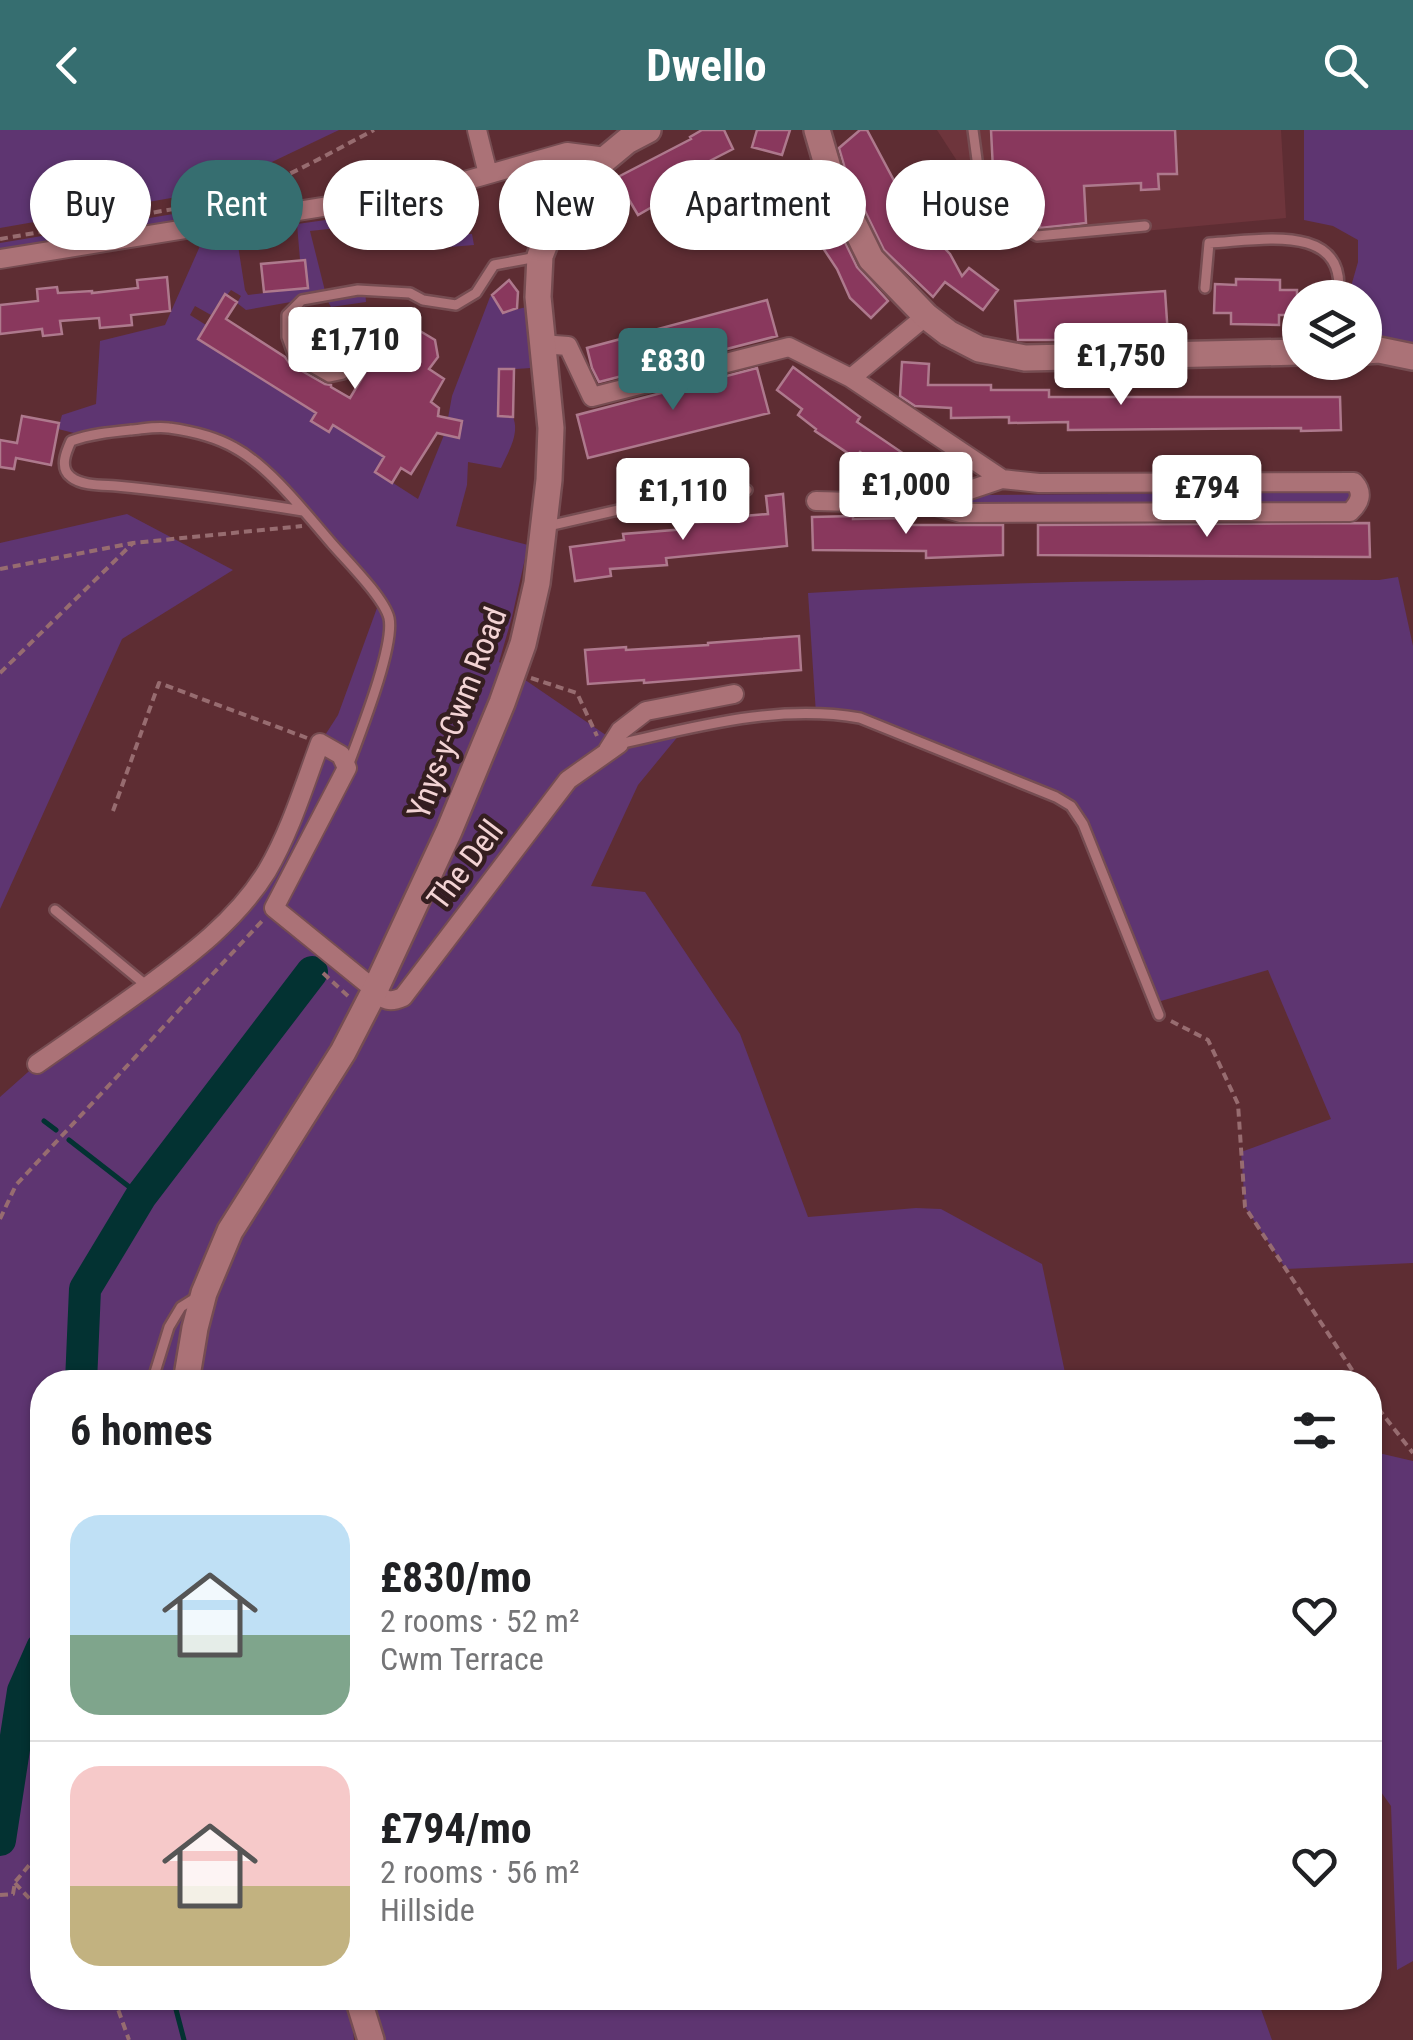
<!DOCTYPE html>
<meta charset="utf-8">
<style>
body{margin:0;font-family:"Roboto Condensed",sans-serif;background:#f2f2f2;color:#202124;height:100vh;display:flex;flex-direction:column;font-size:38px;white-space:nowrap}
*{box-sizing:border-box;margin:0}
p{font-size:32px;color:#757577}
.icon{flex:none;width:55px;height:55px;fill:none;stroke:currentColor;stroke-width:2;stroke-linecap:round;stroke-linejoin:round}
.map{position:relative;flex:1;overflow:hidden}
.details{position:absolute;left:30px;top:1240px;width:1352px;height:640px;display:flex;flex-direction:column;background:#fff;border-radius:40px;box-shadow:0 2px 8px #0004}
.details>*{flex:none}
.guide{position:absolute;left:30px;top:30px;width:1355px;height:90px;display:flex;gap:20px}
.fabs{position:absolute;left:1282px;top:150px;display:grid;gap:20px}
.fabs a{display:grid;place-items:center;width:100px;height:100px;border-radius:50%;background:#fff;box-shadow:0 2px 8px #0004;font-size:50px}
.price{position:absolute;translate:-50% -85px;padding:0 22px;border-radius:10px;background:#fff;color:#222;font-size:32px;line-height:65px;filter:drop-shadow(0 2px 5px #0008)}
.price::after{content:'';position:absolute;left:50%;top:60px;width:30px;height:22px;margin-left:-15px;background:inherit;clip-path:polygon(0 0,100% 0,50% 100%)}
.price.on{background:#366e70;color:#fff}
ul{padding:0;list-style:none}
li{display:flex;align-items:center;gap:30px;height:250px;padding:0 40px}
li+li{border-top:2px solid #e0e0e0}
li span{display:grid;place-items:center;flex:none;width:280px;height:200px;border-radius:30px;color:#555}
li>.icon{margin-inline-start:auto}
span .icon{width:120px;height:120px;fill:#fffc;stroke-width:1}
li b{font-size:42px}
h2{display:flex;justify-content:space-between;align-items:center;height:120px;padding:0 40px;font-size:42px}
.tag{padding:0 35px;border-radius:45px;background:#fff;box-shadow:0 2px 8px #0004;font-size:35px;line-height:90px}
.tag.on{background:#366e70;color:#fff}
header{display:flex;justify-content:space-between;align-items:center;height:130px;padding:0 40px;background:#366e70;color:#fff;font-size:45px;font-weight:700}
.map>svg:first-child{display:block}
.built{fill:#6e353c}
.green{fill:#5e3571}
.lines{fill:none;stroke-linecap:round;stroke-linejoin:round}
.stream{stroke:#033232;stroke-width:5}
.river{stroke:#033232;stroke-width:32}
.building{fill:#89385d;stroke:#ae798d;stroke-width:2.5}
.service-casing{stroke:#764d52;stroke-width:14}
.minor-casing{stroke:#764d52;stroke-width:22}
.secondary-casing{stroke:#764d52;stroke-width:30}
.path{stroke:#976c70;stroke-width:4;stroke-dasharray:8 5;stroke-linecap:butt}
.service{stroke:#ab7277;stroke-width:9}
.minor{stroke:#ab7277;stroke-width:18}
.secondary{stroke:#ab7277;stroke-width:25}
.labels{text-anchor:middle;dominant-baseline:central;stroke-width:9;stroke-linejoin:round;paint-order:stroke}
.street-label{font-size:32px;fill:#f3d3d4;stroke:#351e20}
</style>
<header><svg class="icon" aria-label="back" viewBox="0 0 24 24"><path d="M15 5l-7 7 7 7"/></svg>Dwello<svg class="icon" aria-label="search" viewBox="0 0 24 24"><circle cx="10" cy="10" r="6"/><path d="M15 15l6 6"/></svg></header>
<div class="map">
<svg width="1413" height="1910" viewBox="0 0 1413 1910">
<rect width="100%" height="100%" fill="#5e2d33"/>
<!-- built -->
<path class="built" d="M937 0H1281L1286 88 1035 111 994 88Z"/>
<!-- green -->
<path class="green" d="M0 0H339L211 61 0 98Z
M1304 0H1413V218L1365 213V168L1348 167 1358 132V110L1333 96 1304 90Z
M273 61 276 74 177 94 0 121V113L209 78Z
M448 67 459 104H472L474 115 438 118 431 88 310 101 326 165 365 160 366 172 331 177 325 166 246 180 237 173 241 166 231 160 227 165 224 164 211 185 195 176 190 185 206 195 198 209 315 283 312 291 328 302 333 295 384 327 376 342 418 369 444 305 459 307 462 291 448 288 452 266 490 167 492 165 503 183 526 177 531 238 499 240 498 286 513 287C520 304 508 322 501 338L468 332 467 355 456 396 528 415 512 487 499 532 619 614 684 599 638 655 591 756 645 762 740 904 808 1087 916 1078 941 1079 1042 1134 1067 1252H186L201 1169 178 1213 175 1252H42V1868H345L352 1889 354 1910H0V967L37 934 159 848 251 763 320 613 338 585 381 467 240 318 166 295 82 305 58 299 62 285 96 274 100 211 165 195 200 116 237 109 245 160 248 165 307 158 305 130H300L297 94 376 83Z
M341 180H362L407 187C400 194 392 197 385 205H373L361 194H319C305 201 308 212 310 225L306 226 300 211 304 192 318 183Z
M1348 362 1353 369 1346 376 962 379 955 370 987 365Z
M127 384 233 440 122 509 0 779V413Z
M1398 447 1413 516V1133L1286 1139 1245 1077 1241 1022 1331 989 1268 840 1154 873 1071 676 860 588 816 584 808 463C998 451 1188 449 1379 450Z
M1370 1321 1413 1331V1831L1397 1840 1391 1676 1376 1655 1370 1653Z
M358 1868H1257L1272 1910H371Z"/>
<g class="lines">
<!-- stream -->
<path class="stream" d="M44 991 56 1000
M69 1010 141 1066
M173 1868 184 1910"/>
<!-- river -->
<path class="river" d="M81 1252 85 1159 141 1066 312 842
M0 1710 23 1561 42 1518"/>
</g>
<!-- building -->
<path class="building" d="M702 0H724L733 19 698 37 701 43 660 63 664 70 638 85 628 68 592 97 594 101 577 115 568 100 588 69 616 48 691 9 690 7Z
M757 0H790L782 25 752 17Z
M860 0H867L906 73 925 98 950 124 962 146 969 138 998 160 983 180 945 152 933 167 884 120 846 42 839 18Z
M991 0H1175L1177 44H1158L1159 59 1141 60V53L1084 56 1086 93 1040 98 1039 63 997 65 994 60Z
M814 48 857 137 888 171 871 188 850 168 837 139 797 79 788 59Z
M305 130 308 158 264 162 261 134Z
M167 147 170 181 131 185 132 195 100 198 99 188 60 191 62 204 43 206 42 199 0 204V175L38 171 37 159 57 157 58 163 92 161V163L138 158 137 150Z
M1236 149 1280 150V160H1297V185H1279V195L1231 194V183H1214L1215 154 1236 155Z
M509 150 518 162 517 178 503 183 492 165Z
M1165 161 1168 206 1109 210H1018L1015 171Z
M225 164 237 172 226 189 285 227 290 234 325 254 331 255V257L350 268 371 233 365 229 377 210 393 220 402 205 420 201 435 210 438 227 429 239 444 249 431 272 439 278 438 286 462 291 459 308 437 303 411 344 401 338 392 353 375 342 384 327 333 295 329 302 311 291 316 283 198 209Z
M767 170 777 206 599 252 592 238 587 218Z
M902 232 929 234 928 255H991V260H1049V267H1340L1341 300 1301 301V298L1068 300V292L1009 293V287L951 288V278L915 276 900 266Z
M793 237 860 287 857 292 907 326 893 345 860 322 855 328 815 301 816 299 798 285 802 279 777 260Z
M757 238 769 283 588 328 577 285Z
M499 239H514L513 287 498 286Z
M22 286 59 293 51 335 16 328 14 339 0 337V310L17 313Z
M783 364 787 416 666 428 667 435 610 439 611 446 575 451 570 417 624 410 623 404 686 399V393L744 389V386L768 384 766 366Z
M853 386V389L910 388V395H1003V425L926 428V421L813 420 812 387Z
M1369 393 1370 427 1038 425V395Z
M799 506 801 540 644 553V550L588 554 585 520 626 517V520L708 515V513Z"/>
<g class="lines">
<!-- service casing -->
<g class="service-casing">
<path id="service" d="M973 0 980 52 992 72 1020 97 1037 106 1145 96
M1205 158 1209 113C1257 111 1349 90 1338 168
M307 234 310 219 323 209 340 214 347 230 343 244 329 247 294 227 287 207V185L302 170 358 160 410 163 423 170 456 175 476 163 494 135 537 127
M303 381C241 371 179 362 116 356 103 355 82 356 71 347 59 338 66 322 71 311 90 304 111 302 131 300 143 299 157 296 169 298 191 301 216 307 235 318 270 337 307 385 333 415 348 432 384 468 389 488 395 516 359 606 348 636
M548 396 684 365 747 360
M619 614C699 596 778 574 860 588L1056 667 1071 676 1083 694 1159 885
M55 780 147 856
M152 1252 169 1197 181 1177 197 1167"/>
</g>
<!-- minor casing -->
<g class="minor-casing">
<path id="minor" d="M477 0 488 44
M0 129 440 58 567 22 606 27
M541 214 568 216 592 267 789 217 851 248 1002 349
M851 248 926 186
M816 371 928 374 961 383 1350 382C1360 373 1364 363 1354 352L1039 353 1002 349 928 374
M608 620 620 601 646 581 734 564
M37 934C73 909 109 884 145 858 190 825 237 790 267 741 290 702 304 656 320 613L341 625 347 638 274 778 375 860C384 871 390 873 403 867L568 650 619 614"/>
</g>
<!-- secondary casing -->
<g class="secondary-casing">
<path id="secondary" d="M817 0 831 48 871 129 926 186 948 203 979 219 1025 228 1300 222
M1365 221 1379 220 1413 227
M186 1252 195 1198 204 1163 230 1101 343 922 375 860 449 701 502 573 523 514 537 453 549 350 551 298 538 167 540 126 553 93 570 65 586 45 627 11 648 0
M358 1868 371 1910"/>
</g>
<!-- path -->
<path class="path" d="M0 109 220 71C275 55 324 26 374 0
M353 209 360 206 393 211 416 178
M0 439 133 413 302 396
M0 543 133 413
M531 548 577 563 597 606
M113 681 159 553 307 608
M323 843 349 867
M1171 891 1208 910 1238 974 1245 1077 1360 1252
M0 1089 16 1055 263 790
M1370 1268 1413 1323
M15 1753 42 1782
M0 1765 13 1764 15 1752 42 1720
M114 1868 129 1910"/>
<!-- service -->
<use href="#service" class="service"/>
<!-- minor -->
<use href="#minor" class="minor"/>
<!-- secondary -->
<use href="#secondary" class="secondary"/>
</g>
<g class="labels">
<!-- street labels -->
<g class="street-label">
<text transform="translate(457 583) rotate(-69)">Ynys-y-Cwm Road</text>
<text transform="translate(465 735) rotate(-53)">The Dell</text>
</g>
</g>
</svg>
<div class="fabs">
<a><svg class="icon" aria-label="layers" viewBox="0 0 24 24"><path d="M12 4l9 5-9 5-9-5zM3 14l9 5 9-5"/></svg></a>
</div>
<b class="price" style="left:355px;top:262px">£1,710</b>
<b class="price" style="left:1121px;top:278px">£1,750</b>
<b class="price on" style="left:673px;top:283px">£830</b>
<b class="price" style="left:906px;top:407px">£1,000</b>
<b class="price" style="left:1207px;top:410px">£794</b>
<b class="price" style="left:683px;top:413px">£1,110</b>
<div class="guide">
<a class="tag">Buy</a>
<a class="tag on">Rent</a>
<a class="tag">Filters</a>
<a class="tag">New</a>
<a class="tag">Apartment</a>
<a class="tag">House</a>
</div>
<section class="details">
<h2>6 homes<svg class="icon" aria-label="filters" viewBox="0 0 24 24"><path d="M4 7h16M4 17h16"/><circle cx="9" cy="7" r="2"/><circle cx="15" cy="17" r="2"/></svg></h2>
<ul>
<li><span style="background:linear-gradient(#bfe0f5 60%,#7fa58c 0)"><svg class="icon" aria-label="home" viewBox="0 0 24 24"><path d="M3 11l9-7 9 7M6 9v11h12V9"/></svg></span><div><b>£830/mo</b><p>2 rooms · 52 m²</p><p>Cwm Terrace</p></div><svg class="icon" aria-label="heart" viewBox="0 0 24 24"><path d="M12 20l-8-8c-3-5 5-10 8-4 3-6 11-1 8 4z"/></svg></li>
<li><span style="background:linear-gradient(#f6c9c9 60%,#c2b280 0)"><svg class="icon" aria-label="home" viewBox="0 0 24 24"><path d="M3 11l9-7 9 7M6 9v11h12V9"/></svg></span><div><b>£794/mo</b><p>2 rooms · 56 m²</p><p>Hillside</p></div><svg class="icon" aria-label="heart" viewBox="0 0 24 24"><path d="M12 20l-8-8c-3-5 5-10 8-4 3-6 11-1 8 4z"/></svg></li>
</ul>
</section>
</div>
